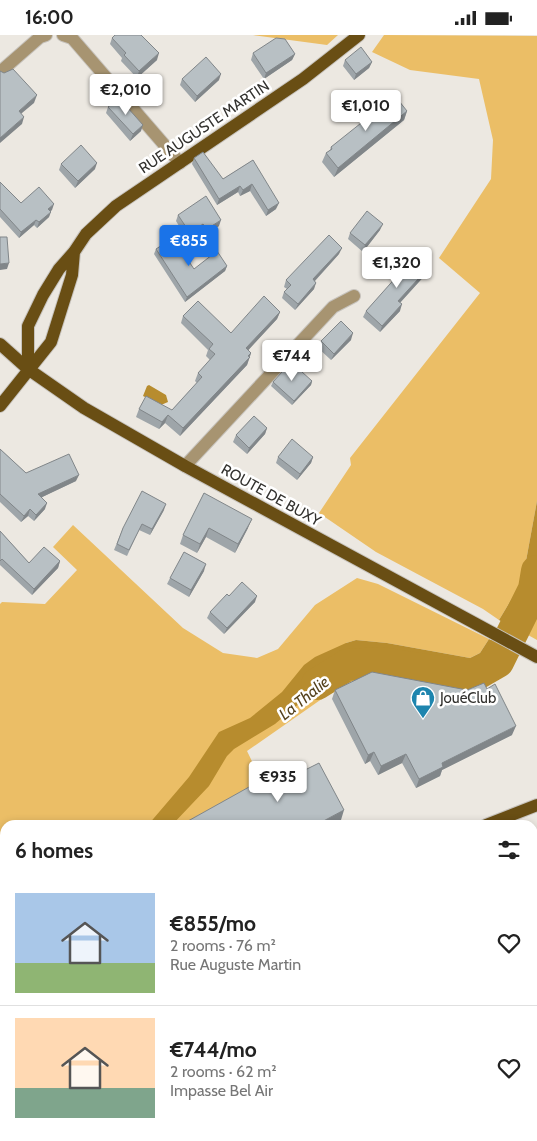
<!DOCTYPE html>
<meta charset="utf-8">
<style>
body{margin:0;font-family:Cabin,sans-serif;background:#f2f2f2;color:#222;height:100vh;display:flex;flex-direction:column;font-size:19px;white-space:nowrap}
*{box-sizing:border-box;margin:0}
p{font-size:16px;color:#767676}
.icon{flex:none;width:28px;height:28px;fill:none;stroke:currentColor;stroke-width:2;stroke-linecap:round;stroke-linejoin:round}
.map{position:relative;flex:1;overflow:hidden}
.details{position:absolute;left:0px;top:785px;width:538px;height:321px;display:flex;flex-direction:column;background:#fff;border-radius:15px 15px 0 0;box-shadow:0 2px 8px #0003}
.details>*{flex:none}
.price{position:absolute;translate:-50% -42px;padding:0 11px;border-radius:5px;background:#fff;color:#222;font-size:16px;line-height:32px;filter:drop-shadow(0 1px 2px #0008)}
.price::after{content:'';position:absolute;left:50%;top:30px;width:15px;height:11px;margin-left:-8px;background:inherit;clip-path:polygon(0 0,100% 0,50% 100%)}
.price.on{background:#1a73e8;color:#fff}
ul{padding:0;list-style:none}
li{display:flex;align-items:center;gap:15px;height:125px;padding:0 15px}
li+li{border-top:1px solid #e0e0e0}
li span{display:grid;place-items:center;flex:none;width:140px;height:100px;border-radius:0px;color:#555}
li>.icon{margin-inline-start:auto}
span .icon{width:60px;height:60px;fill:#fffc;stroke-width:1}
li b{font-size:21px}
h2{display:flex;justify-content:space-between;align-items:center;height:60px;padding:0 15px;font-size:21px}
.status{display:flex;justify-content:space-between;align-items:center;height:35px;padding:0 25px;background:#fff;direction:ltr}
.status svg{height:14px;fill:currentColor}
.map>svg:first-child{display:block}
.green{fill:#ebbe66}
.water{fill:#b78c2e}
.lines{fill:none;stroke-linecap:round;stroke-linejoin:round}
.river{stroke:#b78c2e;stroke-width:32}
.minor-casing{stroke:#c7c3bd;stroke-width:14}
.major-casing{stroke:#c7c3bd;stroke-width:14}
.minor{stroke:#a79471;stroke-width:12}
.major{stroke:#694e14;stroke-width:12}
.wall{fill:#9ea5a9}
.shaded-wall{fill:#818689}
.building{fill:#b8c0c4;stroke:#818689}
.labels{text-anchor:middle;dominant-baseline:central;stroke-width:5;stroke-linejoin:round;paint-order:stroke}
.street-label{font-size:15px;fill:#32312e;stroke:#fff}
.poi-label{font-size:15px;fill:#32312e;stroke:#fff;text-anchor:start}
.water-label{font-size:16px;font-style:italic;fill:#55421d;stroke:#fff}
</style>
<div class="status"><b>16:00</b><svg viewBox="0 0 49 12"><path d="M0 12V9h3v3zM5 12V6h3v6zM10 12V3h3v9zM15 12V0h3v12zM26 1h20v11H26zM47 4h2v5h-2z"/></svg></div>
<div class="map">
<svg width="537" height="1106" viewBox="0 0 537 1106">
<rect width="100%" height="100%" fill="#ece8e1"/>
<!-- green -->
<path class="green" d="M253 0H338L327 10Z
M384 0 537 1V466L524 537 520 550 499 585 483 574 376 517 319 478 351 430 350 423 480 258 439 223 491 144 493 105 479 44 410 35 372 17Z
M73 490 183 593 223 618 257 623 278 614 315 570 357 543 378 549 489 604 480 618 470 623 387 608 356 605 346 608 370 639 326 661 247 716 264 751 259 757 187 790H5V990L0 991V569L2 567 45 569 77 535 53 512Z
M537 580V605L528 600Z
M5 1020V1101H121L122 1106H0V1022Z"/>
<!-- water -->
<path class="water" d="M149 350 166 360 168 367 161 370 143 361 147 351Z
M537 466V580L528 600 499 585 520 550 524 537Z
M489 604 511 616 498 637 494 640 482 642 447 639 383 627 363 628 342 635 321 650 275 689 234 714 227 721 209 751 172 790H148L189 742 219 697 250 683 282 657 304 630 315 622 346 608 356 605 387 608 470 623 480 618Z"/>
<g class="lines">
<!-- river -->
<path class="river" d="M317 649 347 630 381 628 472 642 498 627 534 554 537 536"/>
<!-- minor casing -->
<g class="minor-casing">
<path id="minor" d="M63 0 72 3 180 128
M0 37 40 2 46 0
M185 431 333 272 354 261
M532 841 537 847
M532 915 537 914
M286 1101 287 1106
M374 1101 375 1106"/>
</g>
<!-- major casing -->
<g class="major-casing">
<path id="major" d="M0 309 28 334 84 373 185 431 537 622
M28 334V291L43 260 59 234 74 217 86 199 116 171 303 44 359 0
M0 371 51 307 72 240 74 217
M486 790 537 770
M0 1004 5 1003"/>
</g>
<!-- minor -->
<use href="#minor" class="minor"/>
<!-- major -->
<use href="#major" class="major"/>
</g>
<!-- wall -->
<path class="wall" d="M112 3 157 25 137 43 121 26 122 23 110 9Z
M253 18 295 19 292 25 264 44 251 25Z
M345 25 372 27 369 33 354 45 343 31Z
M182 44 219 45 195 67 180 50Z
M108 72 141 96 130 106 106 78Z
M407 76 404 85 334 142 322 127 326 118 330 115 331 112Z
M194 123 223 144 253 125 276 174 266 181 250 156 240 161 238 157 217 170 192 129Z
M61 129 95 134 75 153 59 135Z
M0 147 21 168 52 175 50 176 49 182 37 193 34 190 19 203 0 182Z
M178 180 219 191 204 200 201 195 187 204 176 186Z
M380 195 363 217 348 204 350 198Z
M156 214 194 234 227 231 225 236 185 267 154 219Z
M339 219 315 246 314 254 295 275 282 263 284 257 287 254 284 252 286 245Z
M429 232 427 238 400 268V276L380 297 363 282 366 276 394 245 392 243 395 237Z
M280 277 277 284 248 315 251 318 247 330 180 401 165 388 159 394 136 382 139 374 172 375 197 348 195 346 198 338 210 325 206 321 208 315 181 288 183 281 231 298Z
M351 305 331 325 318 313 321 306Z
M312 346 311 350 292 370 271 351 273 347Z
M267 393 265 399 247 419 233 407 236 400Z
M0 414 26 438 76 446 42 462 45 474 34 486 28 481 21 487 0 467Z
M278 422H313L311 428 297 445 276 428Z
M204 458 248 493 235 518 206 502 197 518 180 509 183 500Z
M164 475 150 500 139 495 127 521 114 515 123 493Z
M0 496 29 528 60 526 58 533 32 560 0 530Z
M204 536 189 562 167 549 170 543Z
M229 561 255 567 224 599 207 583 210 577Z
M335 655 512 700 442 735 440 741 416 753 402 728 378 740 370 726 365 729 332 664Z
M140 1101H221L222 1106H141Z
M386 1101H532L537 1106H384Z"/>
<!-- shaded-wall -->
<path class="shaded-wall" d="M159 18 157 25 137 43 139 36Z
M295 19 292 25 264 44 266 38Z
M372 27 369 33 354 45 356 39Z
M221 39 219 45 195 67 197 61Z
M37 60 34 68 16 83 19 76Z
M407 76 404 85 334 142 338 133Z
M24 82 22 89 0 108V103Z
M143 90 141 96 130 106 133 99Z
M97 128 95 134 75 153 78 146Z
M252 149 250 156 240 161 243 155Z
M240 151 238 157 217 170 219 164Z
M279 168 276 174 266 181 268 175Z
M54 169 52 175 46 180 48 174Z
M51 177 49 182 37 193 39 187Z
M36 185 34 190 19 203 21 197Z
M221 185 219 191 204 200 207 194Z
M203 189 201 195 187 204 190 198Z
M383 189 380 195 363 217 365 210Z
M342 213 339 219 310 251 313 244Z
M9 228 7 234 0 235V229Z
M227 231 225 236 185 267 187 262Z
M429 232 427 238 396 272 398 266Z
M316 248 314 254 295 275 298 269Z
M402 269 400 276 380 297 382 291Z
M280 277 277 284 243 321 246 313Z
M353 298 351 305 331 325 334 319Z
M251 318 247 330 180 401 183 393Z
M312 346 311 350 292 370 294 366Z
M168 380 165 388 159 394 162 387Z
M267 393 265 399 247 419 249 413Z
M313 422 311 428 297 445 300 439Z
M79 440 76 446 36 465 38 459Z
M47 468 45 474 34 486 36 480Z
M166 469 164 475 150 500 152 494Z
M30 474 28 481 21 487 24 481Z
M252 484 248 493 235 518 238 509Z
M209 493 206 502 197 518 200 509Z
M60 526 58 533 32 560 34 554Z
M206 529 204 536 189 562 191 555Z
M257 561 255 567 224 599 227 593Z
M516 691 512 700 442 735 440 741 416 753 419 744 442 728Z
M374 717 370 726 365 729 368 720Z
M406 719 402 728 378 740 381 731Z
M344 775 341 785 330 790H316Z"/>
<!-- building -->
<path class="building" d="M115 0H141L159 18 139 36 124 20 126 18 112 3Z
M276 3 285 4 295 19 266 38 253 18Z
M361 12 372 27 356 39 345 25Z
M206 22 221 39 197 61 182 44Z
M13 34 37 60 19 76 24 82 0 103V36L4 38Z
M395 61 407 76 338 133 326 118 332 114 331 112Z
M119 63 143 90 133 99 108 72Z
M81 110 97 128 78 146 61 129Z
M203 117 223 144 253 125 279 168 268 175 252 149 243 155 240 151 219 164 194 123Z
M0 147 21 168 39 152 54 169 48 174 51 177 39 187 36 185 21 197 0 174Z
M206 161 221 185 207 194 203 189 190 198 178 180Z
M367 176 383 189 365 210 350 198Z
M329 200 342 213 313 244 316 248 298 269 284 257 291 250 286 245Z
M0 202H7L9 228 0 229Z
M173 203 194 234 217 216 227 231 187 262 156 214Z
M413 217 429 232 398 266 402 269 382 291 366 276 398 240 395 237Z
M264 261 280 277 246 313 251 318 248 321 250 322 183 393 168 380 162 387 139 374 146 361 172 375 202 342 198 338 215 319 209 314 213 309 183 281 198 266 231 298Z
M341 286 353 298 334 319 321 306Z
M291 327 312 346 294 366 273 347Z
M254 381 267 393 249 413 236 400Z
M292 404 313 422 300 439 278 422Z
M0 414 26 438 69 419 79 440 38 459 47 468 36 480 30 474 24 481 0 459Z
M142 456 166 469 152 494 142 489 129 515 117 509 123 493Z
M204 458 252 484 238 509 209 493 200 509 183 500Z
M0 496 29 528 44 512 60 526 34 554 2 524 0 526Z
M184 517 206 529 191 555 170 543Z
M242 547 257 561 227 593 210 577 227 559 229 561Z
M372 637 467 655 484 648 487 654 495 649 516 691 442 728 443 732 419 744 406 719 381 731 374 717 368 720 335 655Z
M319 728 344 775 316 790H185L188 786 258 747 263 756Z
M533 1033H537V1106H389L387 1101H532Z
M146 1101H221L222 1106H147Z"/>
<!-- icons -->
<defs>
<g id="shop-pin" transform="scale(1.25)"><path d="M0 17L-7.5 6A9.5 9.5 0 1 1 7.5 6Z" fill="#1e85ae" stroke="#fff"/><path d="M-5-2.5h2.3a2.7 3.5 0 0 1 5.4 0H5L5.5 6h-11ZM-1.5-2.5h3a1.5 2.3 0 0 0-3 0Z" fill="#fff"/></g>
</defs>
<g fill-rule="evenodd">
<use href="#shop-pin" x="423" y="663"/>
</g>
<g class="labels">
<!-- street labels -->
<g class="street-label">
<text transform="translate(204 92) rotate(-34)">RUE AUGUSTE MARTIN</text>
<text transform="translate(271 460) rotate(29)">ROUTE DE BUXY</text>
</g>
<!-- poi labels -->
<g class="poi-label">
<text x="440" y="663">JouéClub</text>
</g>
<!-- water labels -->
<g class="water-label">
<text transform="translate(304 663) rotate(-39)">La Thalie</text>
</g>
</g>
</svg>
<b class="price" style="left:126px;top:81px">€2,010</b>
<b class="price" style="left:366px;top:97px">€1,010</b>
<b class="price on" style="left:189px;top:232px">€855</b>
<b class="price" style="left:397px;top:254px">€1,320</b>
<b class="price" style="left:292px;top:347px">€744</b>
<b class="price" style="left:278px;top:768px">€935</b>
<section class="details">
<h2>6 homes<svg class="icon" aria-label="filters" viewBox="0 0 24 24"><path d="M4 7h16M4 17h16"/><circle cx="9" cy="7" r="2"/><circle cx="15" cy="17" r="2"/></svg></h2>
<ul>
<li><span style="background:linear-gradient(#a9c7e8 70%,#8fb573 0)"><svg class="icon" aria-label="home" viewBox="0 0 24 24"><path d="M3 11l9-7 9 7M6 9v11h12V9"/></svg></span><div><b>€855/mo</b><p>2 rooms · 76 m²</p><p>Rue Auguste Martin</p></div><svg class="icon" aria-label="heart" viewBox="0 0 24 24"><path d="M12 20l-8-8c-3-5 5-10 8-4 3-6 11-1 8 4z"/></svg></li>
<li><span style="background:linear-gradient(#ffd9b3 70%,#7fa58c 0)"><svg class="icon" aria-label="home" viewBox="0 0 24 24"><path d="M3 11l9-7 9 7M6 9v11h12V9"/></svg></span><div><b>€744/mo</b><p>2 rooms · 62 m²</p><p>Impasse Bel Air</p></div><svg class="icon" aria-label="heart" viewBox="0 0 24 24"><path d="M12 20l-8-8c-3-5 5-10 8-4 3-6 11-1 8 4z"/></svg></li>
</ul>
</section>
</div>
